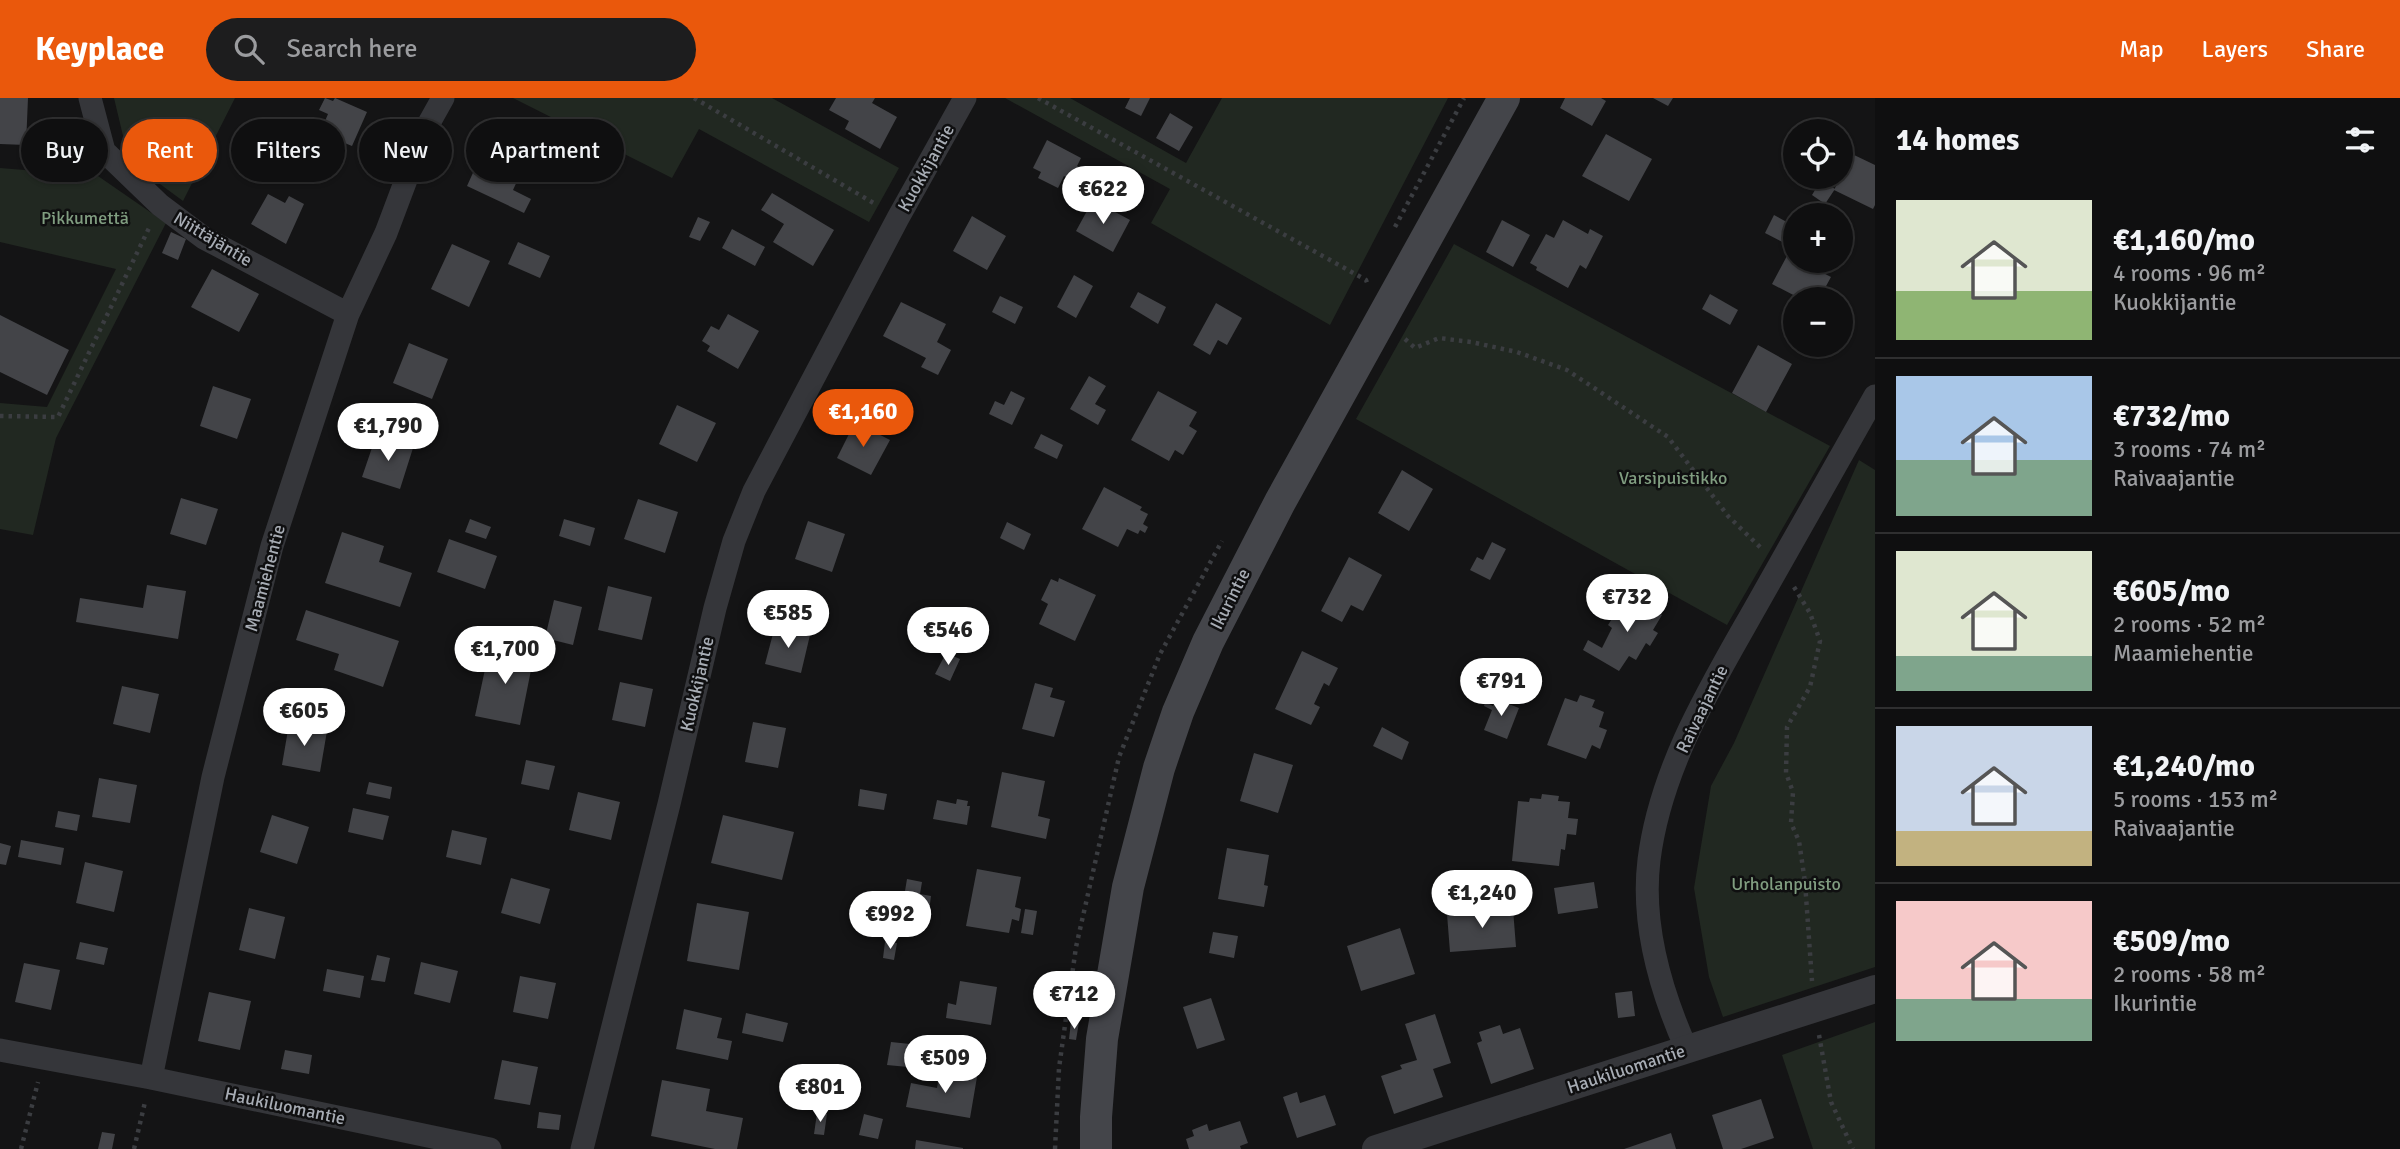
<!DOCTYPE html>
<meta charset="utf-8">
<style>
body{margin:0;font-family:Signika,sans-serif;background:#1d1d1e;color:#f1f3f6;height:100vh;display:flex;flex-direction:column;font-size:26px;white-space:nowrap}
*{box-sizing:border-box;margin:0}
p{font-size:23px;color:#9b9c9f}
.icon{flex:none;width:38px;height:38px;fill:none;stroke:currentColor;stroke-width:2;stroke-linecap:round;stroke-linejoin:round}
.map{position:relative;flex:1;overflow:hidden}
.panel{display:flex;flex-direction:column;background:#0f0f10;width:525px}
.panel>*{flex:none}
.top-card{position:absolute;left:21px;top:21px;width:665px;height:63px;display:flex;gap:14px}
.tools{position:absolute;left:1783px;top:21px;display:grid;gap:14px}
.tools a{display:grid;place-items:center;width:70px;height:70px;border-radius:50%;background:#0f0f10;box-shadow:0 2px 5px #0004,0 0 0 2px #2f2f30;font-size:35px}
.price{position:absolute;translate:-50% -60px;padding:0 16px;border-radius:24px;background:#fff;color:#222;font-size:23px;line-height:46px;filter:drop-shadow(0 2px 4px #0008)}
.price::after{content:'';position:absolute;left:50%;top:42px;width:21px;height:16px;margin-left:-10px;background:inherit;clip-path:polygon(0 0,100% 0,50% 100%)}
.price.on{background:#ea580c;color:#fff}
ul{padding:0;list-style:none}
li{display:flex;align-items:center;gap:21px;height:175px;padding:0 21px}
li+li{border-top:2px solid #2f2f30}
li span{display:grid;place-items:center;flex:none;width:196px;height:140px;border-radius:0px;color:#555}
li>.icon{margin-inline-start:auto}
span .icon{width:84px;height:84px;fill:#fffc;stroke-width:1}
li b{font-size:30px}
h2{display:flex;justify-content:space-between;align-items:center;height:84px;padding:0 21px;font-size:30px}
.pill{padding:0 24px;border-radius:32px;background:#0f0f10;box-shadow:0 2px 5px #0004,0 0 0 2px #2f2f30;font-size:24px;line-height:63px}
.pill.on{background:#ea580c;color:#fff}
header{display:flex;align-items:center;gap:42px;box-sizing:border-box;height:98px;padding:0 35px;background:#ea580c;color:#fff}
header strong{font-size:33px}
nav{display:flex;gap:38px;margin-inline-start:auto;font-size:24px}
.search{width:490px;height:63px;background:#1d1d1e;display:flex;align-items:center;gap:18px;box-sizing:border-box;padding:0 24px;border-radius:38px;color:#9b9c9f;font-size:26px}
main{display:flex;flex:1;min-height:0}
.map>svg:first-child{display:block}
.green{fill:#212821}
.building{fill:#434448}
.lines{fill:none;stroke-linecap:round;stroke-linejoin:round}
.path{stroke:#3b3d41;stroke-width:4.5;stroke-dasharray:3.5 5;stroke-linecap:butt}
.minor{stroke:#35363a;stroke-width:23}
.tertiary{stroke:#35363a;stroke-width:28}
.secondary{stroke:#44454a;stroke-width:32}
.labels{text-anchor:middle;dominant-baseline:central;stroke-width:5;stroke-linejoin:round;paint-order:stroke}
.street-label{font-size:18px;fill:#a7acb4;stroke:#0f0f10}
.park-label{font-size:18px;fill:#809d80;stroke:#0f0f10}
</style>
<header>
<strong>Keyplace</strong>
<div class="search"><svg class="icon" aria-label="search" viewBox="0 0 24 24"><circle cx="10" cy="10" r="6"/><path d="M15 15l6 6"/></svg>Search here</div>
<nav><a>Map</a><a>Layers</a><a>Share</a></nav>
</header>
<main>
<div class="map">
<svg width="1875" height="1051" viewBox="0 0 1875 1051">
<rect width="100%" height="100%" fill="#141415"/>
<!-- green -->
<path class="green" d="M114 0H235L183 103 145 75 124 42Z
M513 0H772L899 70 869 124 699 31 672 80Z
M1005 0H1070L1186 65 1222 0H1448L1330 227 1151 125 1170 91Z
M0 70 98 78 166 125 56 340 33 437 0 431V305L47 309 116 171 0 144Z
M1454 146 1830 348 1727 527 1356 321Z
M1859 362 1875 372V869L1723 919 1709 879 1694 790 1711 688 1734 645Z
M1875 924V1051H1813L1782 957Z"/>
<!-- building -->
<path class="building" d="M0 0H28L26 47 0 46Z
M325 0 333 3 335 0 367 14 352 48 320 35 328 16 319 12Z
M836 0H875L872 5 897 19 880 51 845 31 849 23 829 12Z
M1130 0H1150L1141 18 1125 10Z
M1565 0H1601L1606 3 1592 28 1560 10Z
M1653 0H1673L1668 8Z
M1170 15 1193 29 1179 53 1156 40Z
M496 24 536 42 513 92 531 101 524 115 467 88Z
M1606 36 1652 61 1629 103 1582 78Z
M1047 42 1081 60 1077 68 1085 72 1078 86 1064 78 1058 90 1038 80 1041 74 1033 70Z
M1852 56 1875 67V107L1873 111 1834 92Z
M1821 82 1835 91 1825 106 1812 97Z
M772 95 834 132 813 168 773 144 784 126 761 112Z
M268 96 285 105 289 98 304 106 286 146 251 126Z
M1093 102 1130 122 1113 154 1076 133Z
M1774 117 1796 129V151L1765 135Z
M972 118 1006 138 987 172 953 153Z
M698 119 710 124 700 143 689 139Z
M1502 122 1530 137 1513 169 1486 154Z
M1563 122 1588 136 1590 131 1603 138 1586 171 1580 167 1568 190 1536 172 1537 169 1530 165 1546 136 1554 140Z
M732 131 765 149 755 168 722 150Z
M171 134 186 141 178 162 162 155Z
M518 144 550 158 540 180 508 166Z
M452 146 490 163 469 209 431 191Z
M1788 156 1796 160V163H1800L1831 179 1819 201H1801L1772 186Z
M212 171 259 196 239 234 191 209Z
M1074 177 1093 188 1076 220 1057 209Z
M1138 194 1166 209 1158 226 1130 209Z
M1710 196 1738 212 1730 227 1702 211Z
M1000 198 1023 209 1015 226 992 214Z
M901 204 946 226 937 244 951 252 938 277 921 269 926 260 883 238Z
M1216 205 1242 220 1227 247 1218 242 1210 257 1193 247Z
M728 216 759 233 738 271 707 253 710 248 702 243 711 228 719 232Z
M0 217 69 252 47 297 0 274Z
M409 245 448 261 432 301 393 285Z
M1758 247 1792 266 1766 314 1732 295Z
M1089 278 1106 288 1095 306 1106 312 1098 327 1070 311Z
M213 288 251 301 237 341 200 328Z
M1011 293 1025 300 1012 327 989 316 995 303 1004 307Z
M1158 293 1197 314 1189 328 1197 333 1183 357 1175 352 1169 363 1131 342Z
M677 307 716 325 697 364 659 346Z
M855 324 890 342 871 377 837 360Z
M1041 336 1063 347 1057 361 1034 350Z
M376 338 413 350 400 391 362 379Z
M1402 372 1433 391 1409 433 1378 415Z
M1104 389 1142 409 1140 412 1148 416 1143 426 1148 429 1145 435 1140 432 1138 436 1127 431 1118 449 1082 431Z
M181 400 218 411 206 447 170 436Z
M638 401 678 414 665 455 624 441Z
M470 421 491 429 486 441 465 434Z
M564 421 595 430 590 448 559 438Z
M808 423 845 436 832 474 795 461Z
M1007 424 1031 436 1024 452 1000 440Z
M342 434 384 448 379 464 412 475 400 509 325 485Z
M449 441 497 458 485 491 437 474Z
M1492 444 1506 451 1490 482 1470 472 1477 459 1483 462Z
M1349 459 1382 477 1363 513 1351 507 1342 524 1321 513Z
M1059 480 1096 497 1075 543 1039 526 1048 506 1041 502 1051 481 1058 484Z
M147 487 186 493 178 541 76 524 80 500 143 510Z
M608 488 652 499 642 542 598 532Z
M1626 499 1634 503 1635 501 1662 517 1653 532 1658 535 1650 548 1646 545 1636 562 1629 558 1619 573 1583 552 1588 542 1602 550 1612 530 1608 527Z
M554 502 582 509 573 547 545 540Z
M306 512 399 543 383 589 334 572 339 556 296 542Z
M775 528 810 537 801 575 765 566Z
M490 548 534 557 520 627 475 618Z
M1302 553 1338 570 1329 588 1324 585 1314 606 1320 609 1311 627 1275 611Z
M946 555 960 561 950 583 935 576Z
M620 584 653 591 645 629 612 622Z
M1035 585 1053 590 1050 599 1065 603 1054 639 1022 631Z
M122 588 159 596 150 635 113 626Z
M1580 597 1595 602 1592 609 1604 614 1599 629 1607 632 1600 651 1592 647 1586 661 1547 647 1565 600 1577 604Z
M1496 601 1519 610 1507 641 1484 632 1492 612 1484 608 1485 604 1493 608Z
M753 624 786 630 778 670 745 664Z
M289 626 327 633 320 674 282 667Z
M1382 629 1409 644 1402 662 1373 648Z
M1254 655 1293 667 1278 715 1240 703Z
M526 662 555 668 549 692 521 686Z
M1002 674 1045 683 1038 718 1050 721 1046 741 991 729Z
M99 680 137 687 130 725 92 719Z
M369 684 392 689 390 701 366 696Z
M860 691 887 696 884 712 858 708Z
M578 694 620 704 611 742 569 732Z
M1542 696 1559 698 1558 703 1570 704 1568 720 1578 721 1576 737 1567 736 1565 752 1561 751 1559 768 1512 763 1518 703 1529 704 1530 700 1541 701Z
M957 701 968 703 967 708H970L967 727 933 721 937 702 956 706Z
M353 710 389 718 383 742 348 734Z
M58 713 80 717 77 733 55 729Z
M272 717 309 729 297 766 260 754Z
M723 717 794 734 782 782 711 765Z
M452 732 487 740 481 767 446 759Z
M21 742 64 750 61 767 18 759Z
M0 745 11 748 6 767 0 766Z
M1227 750 1269 757 1264 787 1268 788 1264 809 1218 801Z
M85 764 123 773 114 814 76 805Z
M977 771 1021 779 1015 809 1021 811 1019 823 1012 821 1009 835 966 828Z
M511 780 550 791 540 826 501 815Z
M907 781 922 784 920 796 931 798 928 821 901 817Z
M1594 784 1598 810 1558 816 1554 790Z
M697 805 749 814 739 872 687 863Z
M249 810 285 819 275 861 239 852Z
M1025 811 1037 813 1033 837 1021 835Z
M1513 811 1516 849 1450 854 1447 816Z
M1400 830 1415 876 1361 893 1347 848Z
M1213 834 1238 838 1234 860 1209 855Z
M80 844 108 850 104 867 76 861Z
M885 844 897 845 894 862 883 860Z
M377 857 390 860 385 884 371 882Z
M421 864 458 873 450 905 414 896Z
M24 865 60 872 51 912 15 904Z
M327 871 364 878 360 900 323 893Z
M520 878 556 885 548 921 513 914Z
M960 883 997 889 991 927 946 920 948 905 956 907Z
M1632 893 1635 918 1618 920 1615 895Z
M209 894 251 903 240 952 198 943Z
M1211 900 1225 942 1197 951 1183 909Z
M684 911 722 920 717 940 732 943 728 962 676 951Z
M746 915 788 925 783 944 742 935Z
M1435 916 1451 965 1433 971 1443 999 1394 1016 1381 978 1402 971 1400 967 1417 962 1405 926Z
M1071 924H1079L1076 942 1069 941Z
M1500 927 1503 936 1520 930 1534 971 1491 986 1477 945 1482 943 1479 934Z
M891 944 910 946 908 969 887 967Z
M285 952 312 957 309 976 281 971Z
M502 962 538 969 530 1007 494 1001Z
M792 969 820 974 814 1005 785 1000Z
M940 972 977 979 970 1020 906 1009 911 985 937 990Z
M662 982 710 991 706 1013 743 1020 737 1051H715L651 1038Z
M1297 994 1300 1005 1325 997 1336 1027 1297 1040 1283 999Z
M1761 1001 1774 1040 1741 1051H1723L1712 1017Z
M539 1014 561 1017 559 1032 537 1030Z
M817 1015 827 1016 824 1037 814 1036Z
M864 1016 883 1021 878 1041 859 1037Z
M1240 1023 1248 1045 1240 1048 1241 1051H1189L1186 1041 1194 1038 1192 1032 1207 1026 1209 1033Z
M102 1034 115 1036 112 1051H98Z
M1671 1035 1676 1051H1624Z
M916 1042 963 1050V1051H915Z"/>
<g class="lines">
<!-- path -->
<path class="path" d="M694 0 877 107
M1038 0 1366 182 1368 187
M1395 129 1464 0
M1405 241 1415 250 1439 240 1471 244 1517 254 1567 272 1668 339 1728 418 1762 451
M0 318 58 319 149 130
M1794 489 1810 515 1820 543 1810 589 1787 629 1786 675 1793 694 1791 725 1799 743 1805 784 1812 883
M1819 937 1831 1004 1853 1051
M21 1051 38 984
M134 1051 145 1004
M1055 1051 1059 970 1076 849 1119 659 1160 556 1222 443"/>
<!-- minor -->
<path class="minor" d="M90 0 104 53 160 107 204 140 348 216
M0 952 151 980 490 1051
M1687 952C1661 894 1641 827 1649 762 1661 665 1716 580 1763 496 1801 430 1838 364 1875 298
M151 980 213 679 272 448 348 216 386 135 424 34 443 0
M582 1051 669 706 715 510 734 443 754 393 898 120 965 0"/>
<!-- tertiary -->
<path class="tertiary" d="M1376 1051 1875 891"/>
<!-- secondary -->
<path class="secondary" d="M1096 1051V1019L1102 941 1128 789 1159 670 1178 614 1208 544 1280 404 1504 0"/>
</g>
<g class="labels">
<!-- street labels -->
<g class="street-label">
<text transform="translate(926 70) rotate(-61)">Kuokkijantie</text>
<text transform="translate(213 141) rotate(31)">Niittäjäntie</text>
<text transform="translate(265 480) rotate(-75)">Maamiehentie</text>
<text transform="translate(1230 501) rotate(-63)">Ikurintie</text>
<text transform="translate(697 586) rotate(-77)">Kuokkijantie</text>
<text transform="translate(1702 611) rotate(-64)">Raivaajantie</text>
<text transform="translate(1626 971) rotate(-18)">Haukiluomantie</text>
<text transform="translate(285 1008) rotate(12)">Haukiluomantie</text>
</g>
<!-- park labels -->
<g class="park-label">
<text x="85" y="120">Pikkumettä</text>
<text x="1673" y="380">Varsipuistikko</text>
<text x="1786" y="786">Urholanpuisto</text>
</g>
</g>
</svg>
<div class="tools">
<a><svg class="icon" aria-label="locate" viewBox="0 0 24 24"><circle cx="12" cy="12" r="6"/><path d="M12 2v4M12 18v4M2 12h4M18 12h4"/></svg></a>
<a>+</a>
<a>−</a>
</div>
<b class="price" style="left:1103px;top:128px">€622</b>
<b class="price on" style="left:863px;top:351px">€1,160</b>
<b class="price" style="left:388px;top:365px">€1,790</b>
<b class="price" style="left:1627px;top:536px">€732</b>
<b class="price" style="left:788px;top:552px">€585</b>
<b class="price" style="left:948px;top:569px">€546</b>
<b class="price" style="left:505px;top:588px">€1,700</b>
<b class="price" style="left:1501px;top:620px">€791</b>
<b class="price" style="left:304px;top:650px">€605</b>
<b class="price" style="left:1482px;top:832px">€1,240</b>
<b class="price" style="left:890px;top:853px">€992</b>
<b class="price" style="left:1074px;top:933px">€712</b>
<b class="price" style="left:945px;top:997px">€509</b>
<b class="price" style="left:820px;top:1026px">€801</b>
<div class="top-card">
<a class="pill">Buy</a>
<a class="pill on">Rent</a>
<a class="pill">Filters</a>
<a class="pill">New</a>
<a class="pill">Apartment</a>
</div>
</div>
<section class="panel">
<h2>14 homes<svg class="icon" aria-label="filters" viewBox="0 0 24 24"><path d="M4 7h16M4 17h16"/><circle cx="9" cy="7" r="2"/><circle cx="15" cy="17" r="2"/></svg></h2>
<ul>
<li><span style="background:linear-gradient(#dfe7d0 65%,#8fb573 0)"><svg class="icon" aria-label="home" viewBox="0 0 24 24"><path d="M3 11l9-7 9 7M6 9v11h12V9"/></svg></span><div><b>€1,160/mo</b><p>4 rooms · 96 m²</p><p>Kuokkijantie</p></div></li>
<li><span style="background:linear-gradient(#a9c7e8 60%,#7fa58c 0)"><svg class="icon" aria-label="home" viewBox="0 0 24 24"><path d="M3 11l9-7 9 7M6 9v11h12V9"/></svg></span><div><b>€732/mo</b><p>3 rooms · 74 m²</p><p>Raivaajantie</p></div></li>
<li><span style="background:linear-gradient(#dfe7d0 75%,#7fa58c 0)"><svg class="icon" aria-label="home" viewBox="0 0 24 24"><path d="M3 11l9-7 9 7M6 9v11h12V9"/></svg></span><div><b>€605/mo</b><p>2 rooms · 52 m²</p><p>Maamiehentie</p></div></li>
<li><span style="background:linear-gradient(#c9d6e8 75%,#c2b280 0)"><svg class="icon" aria-label="home" viewBox="0 0 24 24"><path d="M3 11l9-7 9 7M6 9v11h12V9"/></svg></span><div><b>€1,240/mo</b><p>5 rooms · 153 m²</p><p>Raivaajantie</p></div></li>
<li><span style="background:linear-gradient(#f6c9c9 70%,#7fa58c 0)"><svg class="icon" aria-label="home" viewBox="0 0 24 24"><path d="M3 11l9-7 9 7M6 9v11h12V9"/></svg></span><div><b>€509/mo</b><p>2 rooms · 58 m²</p><p>Ikurintie</p></div></li>
</ul>
</section>
</main>
